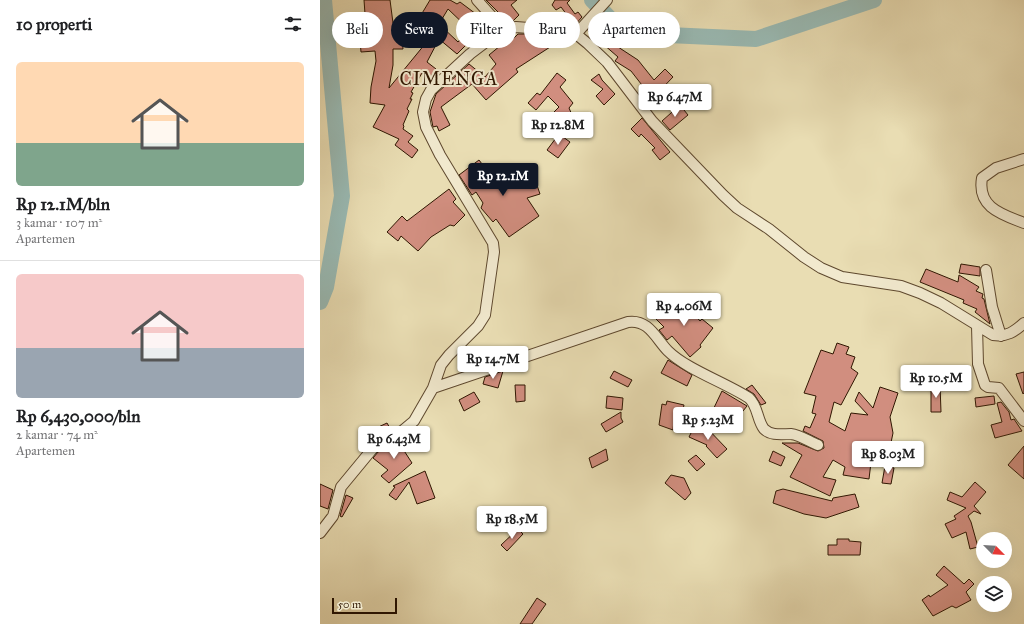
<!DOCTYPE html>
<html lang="id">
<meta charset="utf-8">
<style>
body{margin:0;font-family:"IM FELL Great Primer",serif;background:#f6f6f6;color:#202124;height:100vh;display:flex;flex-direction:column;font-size:15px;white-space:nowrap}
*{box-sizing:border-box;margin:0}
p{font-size:13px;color:#757577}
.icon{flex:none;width:22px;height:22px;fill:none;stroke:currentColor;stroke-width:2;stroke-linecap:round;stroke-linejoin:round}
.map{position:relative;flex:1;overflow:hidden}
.details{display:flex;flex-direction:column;background:#fff;width:320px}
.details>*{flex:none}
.top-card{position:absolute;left:12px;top:12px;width:380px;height:36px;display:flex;gap:8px}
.needle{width:26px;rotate:114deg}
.buttons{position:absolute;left:656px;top:532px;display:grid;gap:8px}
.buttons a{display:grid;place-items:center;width:36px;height:36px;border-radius:50%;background:#fff;box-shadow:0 4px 16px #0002;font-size:20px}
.scale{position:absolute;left:12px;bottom:10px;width:65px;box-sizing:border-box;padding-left:4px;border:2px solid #301702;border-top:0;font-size:11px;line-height:14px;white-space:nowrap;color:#301702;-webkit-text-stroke:3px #f1e9ce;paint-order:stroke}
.price{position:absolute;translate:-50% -34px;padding:0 9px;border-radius:4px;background:#fff;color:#222;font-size:13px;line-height:26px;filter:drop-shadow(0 1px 2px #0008)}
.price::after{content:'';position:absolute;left:50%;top:24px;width:12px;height:9px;margin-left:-6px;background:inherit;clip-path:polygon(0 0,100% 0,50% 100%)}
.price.selected{background:#111827;color:#fff}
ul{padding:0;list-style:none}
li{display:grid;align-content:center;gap:8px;height:212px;padding:0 16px}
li+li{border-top:1px solid #e0e0e0}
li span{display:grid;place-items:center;height:124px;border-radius:6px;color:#555}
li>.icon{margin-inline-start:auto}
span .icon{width:72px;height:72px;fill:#fffc;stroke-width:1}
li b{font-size:17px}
h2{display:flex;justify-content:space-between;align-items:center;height:48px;padding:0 16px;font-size:17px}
.pill{padding:0 14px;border-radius:18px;background:#fff;box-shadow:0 4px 16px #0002;font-size:14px;line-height:36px}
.pill.selected{background:#111827;color:#fff}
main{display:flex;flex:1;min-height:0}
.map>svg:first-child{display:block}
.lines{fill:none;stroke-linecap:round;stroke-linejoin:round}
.river{stroke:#99bab4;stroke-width:16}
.building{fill:#d18e7f;stroke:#301702;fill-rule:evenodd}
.minor-casing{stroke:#5e482e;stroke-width:12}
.minor{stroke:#f1e9ce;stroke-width:10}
.labels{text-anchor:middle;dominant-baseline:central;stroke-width:4;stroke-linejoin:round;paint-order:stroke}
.quarter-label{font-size:18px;letter-spacing:1px;fill:#301702;stroke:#f1e9ce}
</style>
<main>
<section class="details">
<h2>10 properti<svg class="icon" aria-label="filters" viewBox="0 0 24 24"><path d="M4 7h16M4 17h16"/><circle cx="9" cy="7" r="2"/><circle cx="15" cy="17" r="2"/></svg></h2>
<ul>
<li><span style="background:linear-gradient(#ffd9b3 65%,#7fa58c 0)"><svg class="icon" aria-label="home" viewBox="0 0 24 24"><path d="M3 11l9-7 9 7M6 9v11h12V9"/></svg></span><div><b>Rp 12.1M/bln</b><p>3 kamar · 107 m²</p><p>Apartemen</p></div></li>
<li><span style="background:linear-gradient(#f6c9c9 60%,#9aa5b1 0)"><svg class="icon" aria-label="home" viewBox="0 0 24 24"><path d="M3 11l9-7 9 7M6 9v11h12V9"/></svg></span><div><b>Rp 6,430,000/bln</b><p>2 kamar · 74 m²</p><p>Apartemen</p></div></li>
</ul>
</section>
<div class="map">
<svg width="704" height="624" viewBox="0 0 704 624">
<rect width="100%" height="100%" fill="#e9ddb3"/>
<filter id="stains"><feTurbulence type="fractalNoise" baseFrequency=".005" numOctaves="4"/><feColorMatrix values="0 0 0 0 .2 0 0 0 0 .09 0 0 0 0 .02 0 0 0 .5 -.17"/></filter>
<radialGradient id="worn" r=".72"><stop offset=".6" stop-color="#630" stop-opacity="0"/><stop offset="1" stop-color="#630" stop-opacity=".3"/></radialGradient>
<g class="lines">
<!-- river -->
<path class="river" d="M272 0 304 33 436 39 554 0
M0 302 6 287 22 196 4 0"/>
</g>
<!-- building -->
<path class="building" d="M44 0H70L73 23 81 22 83 49H73V65L69 88 105 44 108 31 95 25 110 0H130L137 4 140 2 160 17 162 15 171 25 153 44 150 41 137 54 119 39 107 62 116 69 109 79 102 73 91 92 93 93 90 99H92L87 109 89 111 83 125 84 126 83 129 93 136 88 142 98 150 92 158 75 145 79 139 53 127 65 105 50 103 51 87 56 61 55 51 41 52 39 29 36 30 35 14H45ZM128 9 149 29 138 42 119 24Z
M166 0H197L191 5 199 15 193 21 188 22Z
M235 0H250L247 3 255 14 258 12 262 17 254 26 247 22 250 19 241 7 236 10 232 5Z
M269 29 286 37 291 31 300 39 295 45 318 60 334 80 345 69 353 77 328 103 320 94 325 89 311 71 295 61 298 57 268 31Z
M198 34H205L210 39 216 35H220L222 39 228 36 231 40 233 36 244 37 242 41 241 40 196 69 198 72 166 100 152 84 121 107 130 125 119 131 117 126 113 127 110 112 116 94 149 64 165 77 176 64 169 55 186 41 188 44Z
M237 73 246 80 240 87 253 103 249 108 252 115 235 131 225 121 239 107 228 96 216 110 208 103 217 93 220 95Z
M279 74 282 80 295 94 284 105 276 96 283 89 271 80Z
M360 105 368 115 350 130 342 121Z
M322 118 350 152 340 160 332 150 335 148 321 134 319 137 311 129Z
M239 134 250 142 238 158 227 150Z
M159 160 168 172 170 170 179 184 213 174 220 194 207 198 219 216 189 237 176 219 173 222 161 208 163 203 156 192 152 195 139 175Z
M129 189 136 199 133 202 145 215 134 226 130 225 111 237 98 251 81 236 78 241 67 232 82 216 87 221Z
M641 264 660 267V276L639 273Z
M606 269 638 282 639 275 659 287 656 291 663 294 662 298 664 299 670 324 655 312 657 309 643 303 644 300 600 282Z
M359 297 380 321 382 319 393 328 380 345 381 347 370 357 352 336 347 340 339 330 344 327 335 318Z
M517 343 529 347 526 354 535 357 531 368 538 373 521 405 514 402 509 422 525 431 531 413 548 415 535 401 539 392 553 408 560 387 578 393 570 417 573 433 568 457 552 454 549 479 523 475 525 467 513 460 503 477 516 480 510 496 470 477 482 455 462 443H478L498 451 504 448 503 441 483 431 485 426 490 428 496 414 492 413 496 396 484 393 501 350 513 354Z
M348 360 372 375 367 386 341 373Z
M183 371 178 388 163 384 165 377Z
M294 371 312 380 308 387 290 378Z
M704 372V393L703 394 696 374Z
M195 385H205V401L196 402Z
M432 385 446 403 441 405 434 394 426 389Z
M611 385H620L621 412H611Z
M402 391 427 406 419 416 406 408 400 425 386 420 389 411 392 412Z
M154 392 160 402 144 411 139 400Z
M287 396 303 398 302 410 286 408Z
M674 396 675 404 656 407 655 398Z
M347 401 364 405 362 414 355 412 353 430 339 425 342 404 346 405Z
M681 402 689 412 691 420 694 419 702 431 675 438 671 425 682 422 677 403Z
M301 412V418L303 422 286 432 281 424Z
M67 423 71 430 51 442 43 450 41 448 43 443 41 442 52 430Z
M384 425 407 449 397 458 386 446 387 445 369 437 374 427 382 430Z
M86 436 89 442 81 446 92 463 69 483 61 476 68 470 53 458 58 452Z
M704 446V479L688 465Z
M286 449 288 460 272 468 269 458Z
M453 451 465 457 461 466 449 461Z
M376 455 385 464 377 471 368 461Z
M565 466 574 468 571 484 562 483Z
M105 471 115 498 97 504 89 482 76 500 69 495 75 487 73 486Z
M351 475 364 478 371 493 365 500 345 483Z
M655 482 666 492 654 506 661 514 654 511 648 516 651 522 658 547 650 549 646 532 632 538 625 524 636 519 634 516 646 508 627 500 630 492 642 497Z
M0 484 13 490 8 509 0 506Z
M463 489 512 501 513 498 535 494 539 507 506 518 484 514 453 503 456 491Z
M26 495 33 498 22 517 20 516Z
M198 529 203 534 187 551 181 545Z
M517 539H529V541L541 542 540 555H508V545H517Z
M624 566 644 584 649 579 654 584 646 592 651 600 636 608 632 606 613 616 602 600 609 595 610 597 628 585 616 575Z
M217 598 226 604 212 624H200Z"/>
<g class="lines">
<!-- minor casing -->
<g class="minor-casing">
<path id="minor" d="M157 0 183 29
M256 34 287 0
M704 159 676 168 662 178C657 207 681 214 704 223
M666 270 672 307 681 336
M657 326 658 364 665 385 668 387 679 388 704 421
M113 388 308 322C329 319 336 339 348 351 366 369 406 383 429 398 438 406 437 420 444 429 451 436 462 434 471 434 480 435 490 442 498 445
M0 533 13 516 21 487 54 447 82 431 94 421 113 388 121 365 129 355 158 326 165 315 174 252 173 243 120 155 106 127 103 112 106 99 111 90 150 54 183 29 196 27 247 31 256 34 267 43 287 62 332 121 403 195 417 208 449 229 484 257 501 268 522 277 581 286 600 293 621 303 673 335C687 337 694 332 704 323"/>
</g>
<!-- minor -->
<use href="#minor" class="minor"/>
</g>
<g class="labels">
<!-- quarter labels -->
<g class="quarter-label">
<text x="129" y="79">CIMENGA</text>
</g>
</g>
<rect width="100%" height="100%" filter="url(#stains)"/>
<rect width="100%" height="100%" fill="url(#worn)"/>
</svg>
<div class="buttons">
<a><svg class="needle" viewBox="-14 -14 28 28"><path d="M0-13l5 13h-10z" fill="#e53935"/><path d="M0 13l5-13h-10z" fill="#757577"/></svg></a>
<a><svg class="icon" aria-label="layers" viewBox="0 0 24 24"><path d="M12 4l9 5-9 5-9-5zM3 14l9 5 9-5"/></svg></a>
</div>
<div class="scale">50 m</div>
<b class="price" style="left:355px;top:118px">Rp 6.47M</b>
<b class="price" style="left:238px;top:146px">Rp 12.8M</b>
<b class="price selected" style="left:183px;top:197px">Rp 12.1M</b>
<b class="price" style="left:364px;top:327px">Rp 4.06M</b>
<b class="price" style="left:173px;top:380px">Rp 14.7M</b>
<b class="price" style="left:616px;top:399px">Rp 10.5M</b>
<b class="price" style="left:388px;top:441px">Rp 5.23M</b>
<b class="price" style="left:74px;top:460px">Rp 6.43M</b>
<b class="price" style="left:568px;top:475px">Rp 8.03M</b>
<b class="price" style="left:192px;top:540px">Rp 18.5M</b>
<div class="top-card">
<a class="pill">Beli</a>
<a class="pill selected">Sewa</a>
<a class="pill">Filter</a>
<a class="pill">Baru</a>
<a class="pill">Apartemen</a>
</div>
</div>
</main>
